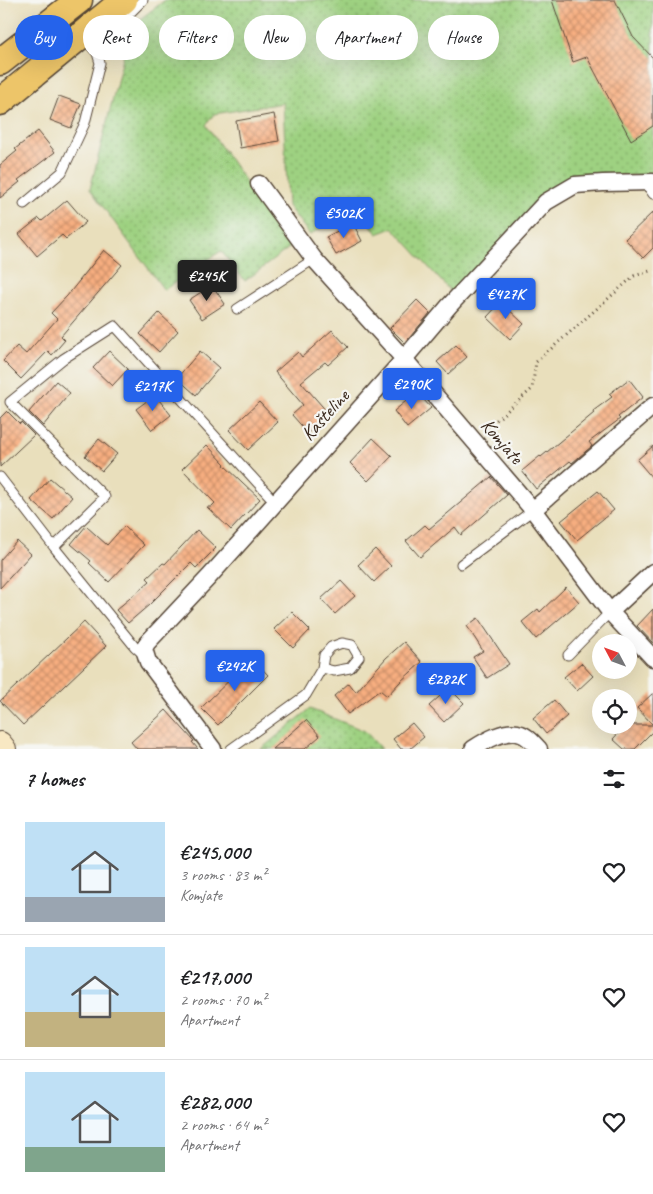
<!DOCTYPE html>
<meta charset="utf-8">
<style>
body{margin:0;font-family:Caveat,sans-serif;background:#f6f6f6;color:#202124;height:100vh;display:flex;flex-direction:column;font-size:19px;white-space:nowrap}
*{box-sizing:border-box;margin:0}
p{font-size:16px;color:#757577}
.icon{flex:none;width:28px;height:28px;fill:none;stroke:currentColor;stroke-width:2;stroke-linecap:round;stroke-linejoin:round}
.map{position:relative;height:749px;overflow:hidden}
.sheet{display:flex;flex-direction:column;background:#fff;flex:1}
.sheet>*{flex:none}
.hud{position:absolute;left:15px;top:15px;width:624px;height:45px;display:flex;gap:10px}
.needle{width:32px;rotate:311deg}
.controls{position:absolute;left:592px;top:634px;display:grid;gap:10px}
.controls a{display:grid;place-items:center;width:45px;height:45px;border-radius:50%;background:#fff;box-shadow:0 5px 20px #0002;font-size:25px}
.price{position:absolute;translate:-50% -42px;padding:0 11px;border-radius:5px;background:#2563eb;color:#fff;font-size:16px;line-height:32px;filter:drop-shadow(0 1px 2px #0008)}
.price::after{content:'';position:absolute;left:50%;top:30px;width:15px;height:11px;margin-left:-8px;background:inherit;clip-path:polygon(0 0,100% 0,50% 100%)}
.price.current{background:#222;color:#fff}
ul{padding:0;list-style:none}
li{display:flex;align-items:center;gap:15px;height:125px;padding:0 25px}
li+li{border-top:1px solid #e0e0e0}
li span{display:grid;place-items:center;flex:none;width:140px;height:100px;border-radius:0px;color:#555}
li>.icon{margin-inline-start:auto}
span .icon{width:60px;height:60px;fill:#fffc;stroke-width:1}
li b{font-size:21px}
h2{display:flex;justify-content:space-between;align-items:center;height:60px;padding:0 25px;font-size:21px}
.pill{padding:0 18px;border-radius:22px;background:#fff;box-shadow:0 5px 20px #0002;font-size:18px;line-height:45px}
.pill.current{background:#2563eb;color:#fff}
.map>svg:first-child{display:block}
.grass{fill:url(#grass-dots);stroke:#6c7e50}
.building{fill:url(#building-cross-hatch)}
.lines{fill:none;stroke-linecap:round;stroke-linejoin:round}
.lane-casing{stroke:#554536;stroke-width:11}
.street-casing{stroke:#554536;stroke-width:19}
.secondary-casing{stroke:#554536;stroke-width:26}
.primary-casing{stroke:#554536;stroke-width:29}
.path{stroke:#554536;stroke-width:3;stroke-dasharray:1 4;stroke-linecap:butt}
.lane{stroke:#fff;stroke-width:9}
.street{stroke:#fff;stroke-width:16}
.secondary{stroke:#f8e8c3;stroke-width:24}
.primary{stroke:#edc569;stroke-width:26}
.labels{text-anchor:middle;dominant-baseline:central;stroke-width:4.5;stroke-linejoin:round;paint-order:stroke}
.street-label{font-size:20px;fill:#3b2a1e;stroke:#f6f6f2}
</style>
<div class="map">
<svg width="653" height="749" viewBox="0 0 653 749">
<defs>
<pattern id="grass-dots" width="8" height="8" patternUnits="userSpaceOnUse" patternTransform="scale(1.25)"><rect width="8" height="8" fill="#9ed181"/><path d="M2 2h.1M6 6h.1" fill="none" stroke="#82aa69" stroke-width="1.8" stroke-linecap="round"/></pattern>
<pattern id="building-cross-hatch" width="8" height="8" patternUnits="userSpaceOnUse" patternTransform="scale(1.25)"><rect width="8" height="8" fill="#f7ae80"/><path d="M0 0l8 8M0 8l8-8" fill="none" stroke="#c98e68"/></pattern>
</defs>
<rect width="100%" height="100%" fill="#f6f6f2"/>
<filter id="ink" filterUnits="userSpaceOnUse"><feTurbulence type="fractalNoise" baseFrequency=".02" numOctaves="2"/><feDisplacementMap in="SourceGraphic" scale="10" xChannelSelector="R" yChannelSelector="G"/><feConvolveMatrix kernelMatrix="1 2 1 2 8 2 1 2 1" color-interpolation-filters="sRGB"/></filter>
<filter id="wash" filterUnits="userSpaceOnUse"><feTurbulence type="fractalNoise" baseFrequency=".0096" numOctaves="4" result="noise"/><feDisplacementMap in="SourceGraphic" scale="20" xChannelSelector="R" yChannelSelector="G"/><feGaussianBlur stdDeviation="1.12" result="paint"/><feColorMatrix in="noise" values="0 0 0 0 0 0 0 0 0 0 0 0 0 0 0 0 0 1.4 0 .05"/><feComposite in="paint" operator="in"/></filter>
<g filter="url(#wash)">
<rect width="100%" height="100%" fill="#e9dfbc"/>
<!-- grass -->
<path class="grass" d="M165 0H653V175L601 176 554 186 534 206 453 294 393 228 377 234 358 205 310 235 288 206 283 103 214 114 206 125 248 185 293 245 245 281 221 251 164 290 90 189 131 26Z
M310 709 365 731 381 749H261Z"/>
<g id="blocks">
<!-- building -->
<path class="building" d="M552 0H615L633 37 653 58V126L631 140 587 57 573 62Z
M59 96 81 104 71 128 50 120Z
M274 114 279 141 240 148 236 121Z
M38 131 55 152 18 180 20 182 0 198V165L17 151 15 149Z
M67 200 86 222 66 239 62 235 37 256 19 234 39 218 42 221Z
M653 212V248L643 258 625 239Z
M353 223 362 241 336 255 326 237Z
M104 250 122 265 61 336 65 340 52 355 48 351 21 379 3 361 17 346 26 354 57 319 51 313 67 296Z
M212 285 225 304 202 319 189 300Z
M417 300 430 313 405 343 390 328Z
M501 302 524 324 510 339 487 317Z
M159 313 178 331 159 352 140 334Z
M332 330 348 347 328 365 325 362 301 382 329 414 308 433 292 415 303 405 275 372 298 352 302 357Z
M456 345 467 357 448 374 437 362Z
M109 351 128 369 112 386 93 368Z
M200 351 219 368 196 395 177 378Z
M629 379 643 397 618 417 620 419 589 442 592 446 572 463 570 461 536 489 522 471 540 456 541 457 594 413 593 411 612 397 609 394Z
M56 381 70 393 43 426 29 412Z
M417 392 431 408 407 428 394 411Z
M155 395 171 415 152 430 136 409Z
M259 402 278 422 248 450 229 430Z
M7 411 20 424 21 422 34 435 0 467V418Z
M373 438 392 456 368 481 350 463Z
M99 439 117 454 102 471 85 456Z
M207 445 225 464 224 465 260 499 231 530 207 507H211L215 503 182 469Z
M653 446V479L637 460Z
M491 477 507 495 461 535 455 527 420 557 406 541 425 525 429 529Z
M50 478 72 497 53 519 31 500Z
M598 491 614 510 577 540 561 521Z
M86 526 107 545 124 526 144 545 109 582 89 563 91 561 71 544Z
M197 530 216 548 196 568 191 563 149 605 128 623 116 610 150 581 147 578 163 563 165 564Z
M17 541 31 554 0 588V560Z
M375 549 391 566 374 582 358 565Z
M341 581 355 596 335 614 321 599Z
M566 587 579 602 536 639 522 622 538 609 540 612Z
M653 609V643L637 626Z
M292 612 310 630 293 648 274 629Z
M478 618 509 664 487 678 473 657 483 651 467 626Z
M84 622 106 646 23 725 0 701Z
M404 642 422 662 400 682 387 696 380 690 348 714 334 696 349 683 356 692 386 658Z
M252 658 268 675 218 725 201 708Z
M581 663 593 676 577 691 564 677Z
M449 688 464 703 444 722 429 706Z
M653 693V731L635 749H624L613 739 626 725H653L637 708Z
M554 700 567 716 546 734 533 718Z
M166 710 194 741 192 742 198 749H137L131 742Z
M306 720 320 736 305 749H273Z
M412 723 424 737 410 749H401L393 739Z"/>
</g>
</g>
<g filter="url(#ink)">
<use href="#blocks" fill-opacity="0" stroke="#554536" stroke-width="1"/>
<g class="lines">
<!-- lane casing -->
<g class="lane-casing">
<path id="lane" d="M91 44 124 19 143 0
M645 182 653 194
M24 204 62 172 85 123 100 63 97 53 90 45
M237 309 314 259
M0 477 54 547
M461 564 533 510
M568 655 610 612
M145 656 135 647 54 547 105 497 10 402 63 359 115 326 275 502
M231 749 306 695 322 668 324 655 331 647 342 643 352 645 359 657 350 668 334 671 322 668"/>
</g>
<!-- street casing -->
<g class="street-casing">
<path id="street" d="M259 184 314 259 404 359 533 510 610 612 653 658
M533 510 653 406
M610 612 653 572
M213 749 148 662 144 649 147 643 209 577 404 359 449 306 546 202 575 185 603 183 653 182
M473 749C485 741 506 728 521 734 528 736 534 744 539 749"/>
</g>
<!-- secondary casing -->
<g class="secondary-casing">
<path id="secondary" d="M0 744 4 749"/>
</g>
<!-- primary casing -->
<g class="primary-casing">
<path id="primary" d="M0 62 79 0
M0 102 124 0"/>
</g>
<!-- path -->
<path class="path" d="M485 430 532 389 536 362 634 276 653 270"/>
<!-- lane -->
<use href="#lane" class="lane"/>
<!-- street -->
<use href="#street" class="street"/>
<!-- secondary -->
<use href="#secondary" class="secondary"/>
<!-- primary -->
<use href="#primary" class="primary"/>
</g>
</g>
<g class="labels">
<!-- street labels -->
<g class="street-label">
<text transform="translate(325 415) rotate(-48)">Kašteline</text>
<text transform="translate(502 441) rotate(49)">Komjate</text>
</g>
</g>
</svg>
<div class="controls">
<a><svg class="needle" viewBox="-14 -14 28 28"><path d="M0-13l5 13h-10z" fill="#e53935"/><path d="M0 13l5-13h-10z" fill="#757577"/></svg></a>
<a><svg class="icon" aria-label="locate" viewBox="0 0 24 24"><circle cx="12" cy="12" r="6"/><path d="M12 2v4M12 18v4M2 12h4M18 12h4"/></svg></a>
</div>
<b class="price" style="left:344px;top:239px">€502K</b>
<b class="price current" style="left:207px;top:302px">€245K</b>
<b class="price" style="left:506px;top:320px">€427K</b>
<b class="price" style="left:412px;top:410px">€290K</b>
<b class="price" style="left:153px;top:412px">€217K</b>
<b class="price" style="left:235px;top:692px">€242K</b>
<b class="price" style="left:446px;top:705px">€282K</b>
<div class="hud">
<a class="pill current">Buy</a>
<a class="pill">Rent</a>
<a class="pill">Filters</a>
<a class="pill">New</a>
<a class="pill">Apartment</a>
<a class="pill">House</a>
</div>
</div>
<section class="sheet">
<h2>7 homes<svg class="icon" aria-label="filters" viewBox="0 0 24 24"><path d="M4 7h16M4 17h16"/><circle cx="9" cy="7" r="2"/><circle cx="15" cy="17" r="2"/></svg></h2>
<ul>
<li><span style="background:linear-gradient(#bfe0f5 75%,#9aa5b1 0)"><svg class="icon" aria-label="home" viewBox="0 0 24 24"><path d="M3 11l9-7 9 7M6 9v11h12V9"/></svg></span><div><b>€245,000</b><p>3 rooms · 83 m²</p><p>Komjate</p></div><svg class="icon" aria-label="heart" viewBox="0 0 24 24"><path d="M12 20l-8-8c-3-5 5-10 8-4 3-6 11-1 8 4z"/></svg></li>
<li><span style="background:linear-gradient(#bfe0f5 65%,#c2b280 0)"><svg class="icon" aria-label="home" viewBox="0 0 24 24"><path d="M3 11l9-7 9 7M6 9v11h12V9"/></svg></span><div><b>€217,000</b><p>2 rooms · 70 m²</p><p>Apartment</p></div><svg class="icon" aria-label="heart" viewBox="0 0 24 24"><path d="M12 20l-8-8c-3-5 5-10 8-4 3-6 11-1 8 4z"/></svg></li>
<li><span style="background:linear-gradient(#bfe0f5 75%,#7fa58c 0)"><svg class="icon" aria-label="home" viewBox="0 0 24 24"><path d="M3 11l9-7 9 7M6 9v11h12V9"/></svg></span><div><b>€282,000</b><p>2 rooms · 64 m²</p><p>Apartment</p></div><svg class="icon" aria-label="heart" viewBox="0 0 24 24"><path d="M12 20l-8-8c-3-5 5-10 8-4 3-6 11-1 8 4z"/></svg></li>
</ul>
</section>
